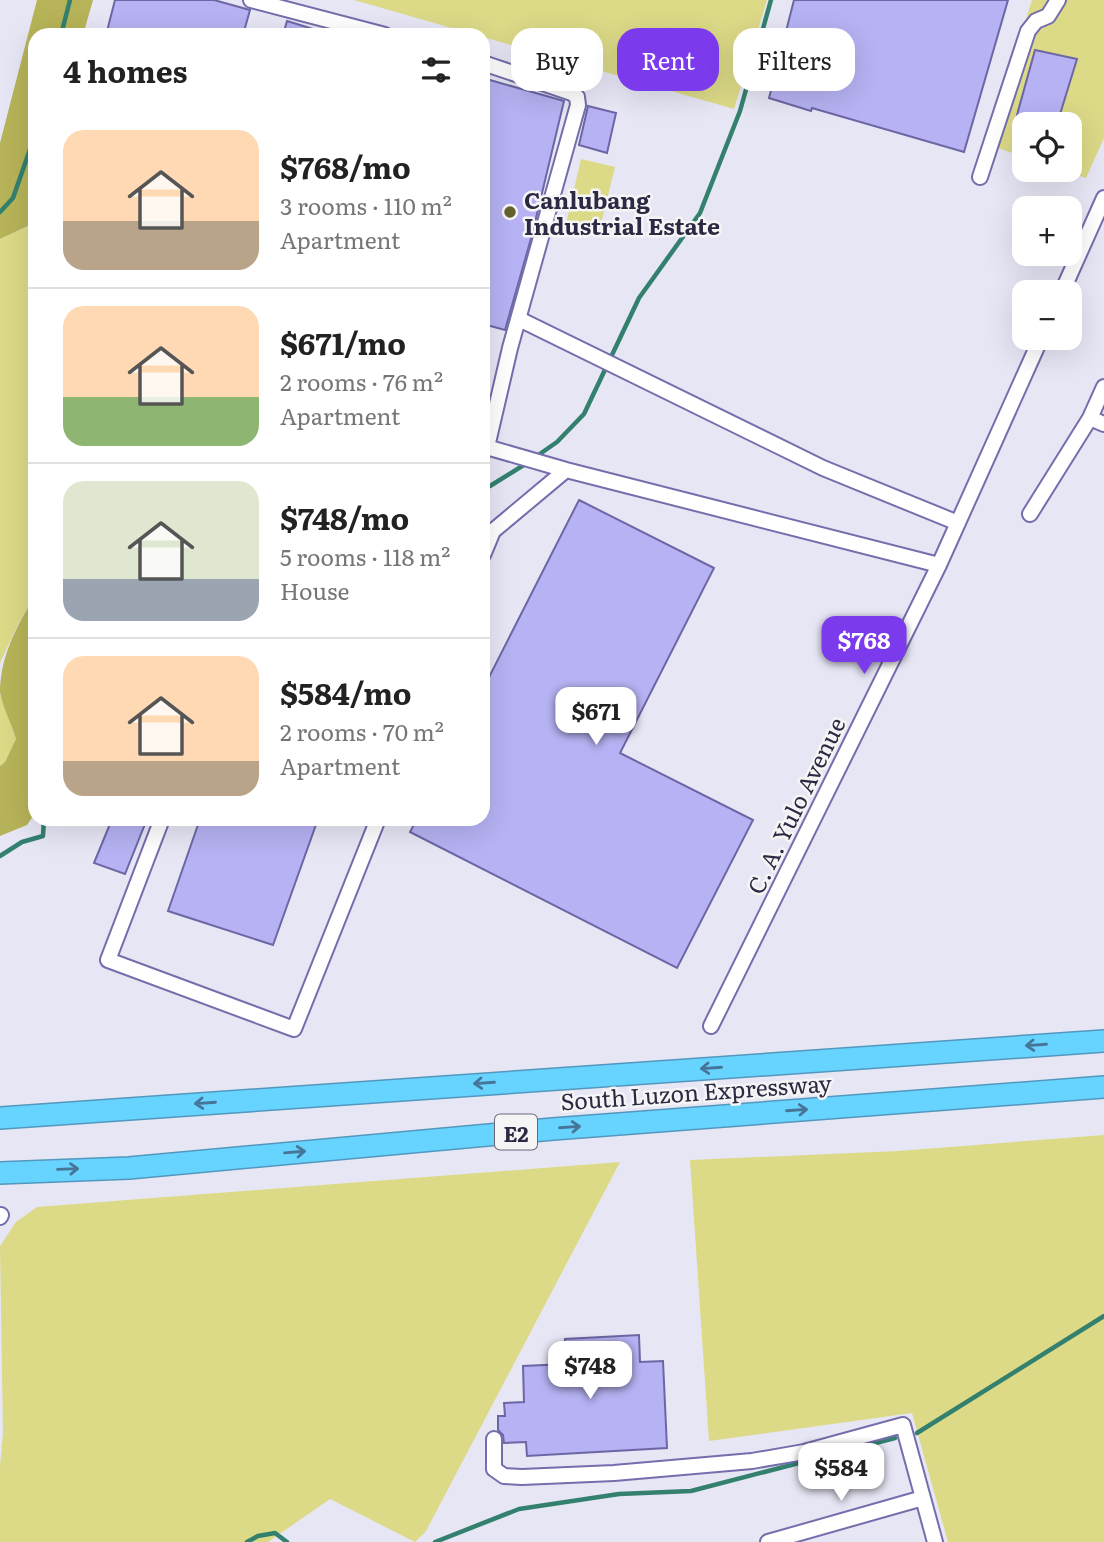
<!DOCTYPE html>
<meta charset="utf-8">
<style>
body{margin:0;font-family:Literata,serif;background:#f6f6f6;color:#222;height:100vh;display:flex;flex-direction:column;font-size:26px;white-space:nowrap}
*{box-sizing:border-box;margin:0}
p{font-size:23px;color:#767676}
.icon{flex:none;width:38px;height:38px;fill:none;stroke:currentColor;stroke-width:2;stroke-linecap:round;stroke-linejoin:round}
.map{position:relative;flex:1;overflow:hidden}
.drawer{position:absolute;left:28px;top:28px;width:462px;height:798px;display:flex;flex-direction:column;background:#fff;border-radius:21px;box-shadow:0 7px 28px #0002}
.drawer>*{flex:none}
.top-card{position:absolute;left:511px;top:28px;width:486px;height:63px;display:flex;gap:14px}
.tools{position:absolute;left:1012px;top:112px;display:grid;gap:14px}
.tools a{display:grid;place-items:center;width:70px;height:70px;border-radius:14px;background:#fff;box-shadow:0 7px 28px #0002;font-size:35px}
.price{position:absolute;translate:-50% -60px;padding:0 16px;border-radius:14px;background:#fff;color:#222;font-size:23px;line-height:46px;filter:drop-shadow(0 2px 4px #0008)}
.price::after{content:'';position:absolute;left:50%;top:42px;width:21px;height:16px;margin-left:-10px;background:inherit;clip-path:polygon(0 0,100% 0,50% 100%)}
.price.on{background:#7c3aed;color:#fff}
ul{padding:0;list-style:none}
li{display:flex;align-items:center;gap:21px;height:175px;padding:0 35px}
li+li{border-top:2px solid #e0e0e0}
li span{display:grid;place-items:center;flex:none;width:196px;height:140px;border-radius:21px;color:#555}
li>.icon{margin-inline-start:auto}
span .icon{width:84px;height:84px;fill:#fffc;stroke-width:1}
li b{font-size:30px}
h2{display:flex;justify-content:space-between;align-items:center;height:84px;padding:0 35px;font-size:30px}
.chip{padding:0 24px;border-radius:21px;background:#fff;box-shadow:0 7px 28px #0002;font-size:24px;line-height:63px}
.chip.on{background:#7c3aed;color:#fff}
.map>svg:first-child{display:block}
.green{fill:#dcda87}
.forest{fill:#b6b358}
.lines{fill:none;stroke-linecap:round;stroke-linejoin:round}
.stream{stroke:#33806f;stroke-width:4.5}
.building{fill:#b6b2f3;stroke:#6c67a4;stroke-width:2}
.minor-casing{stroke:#746eac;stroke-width:18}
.highway-casing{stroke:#5298bd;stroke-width:24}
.minor{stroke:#fff;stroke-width:14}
.highway{stroke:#67d3ff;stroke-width:21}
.oneway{stroke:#467598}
.poi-dot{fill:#64632f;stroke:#f5f5f5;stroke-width:2.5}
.labels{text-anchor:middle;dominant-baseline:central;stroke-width:5;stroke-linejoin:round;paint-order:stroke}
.shield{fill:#f5f5f5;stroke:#686678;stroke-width:2}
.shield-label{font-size:21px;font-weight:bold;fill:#2b2943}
.poi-label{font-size:23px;font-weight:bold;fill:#2b2943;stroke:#f5f5f5;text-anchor:start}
.street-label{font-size:23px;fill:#2b2943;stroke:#f5f5f5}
</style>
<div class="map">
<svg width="1104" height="1542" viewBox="0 0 1104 1542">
<rect width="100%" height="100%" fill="#e7e6f5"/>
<!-- green -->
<path class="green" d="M354 0H767L734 109 483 37V35H476Z
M1032 0H1104V138L1086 178 1060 170H1069V124H1024V157L986 144Z
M581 159 615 167 599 232 566 224Z
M32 224 35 228V596L18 624 0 663V239Z
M0 694 16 739 5 762 0 766Z
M1104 1135V1542H948L912 1413 709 1441 690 1160 898 1151Z
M620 1162 426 1531 415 1542 330 1499 268 1542H0V1466L3 1434 0 1246 16 1222 37 1207Z"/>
<!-- forest -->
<path class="forest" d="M37 0H93L83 35H35V212L32 224 0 239V143Z
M35 596V813L27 825 0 836V766L5 762 16 739C12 725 2 705 0 692 0 657 17 625 35 596Z"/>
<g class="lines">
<!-- stream -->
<path class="stream" d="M61 35 70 0
M0 212 13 198 35 135
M534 458 557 442 584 414 639 298 700 213 740 111 771 0
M483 487 490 486 527 463
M0 856 22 842 43 836 44 819
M917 1433 1104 1316
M247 1542 258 1536 275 1533 287 1542
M435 1542 519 1509 619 1494 691 1491 895 1438"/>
</g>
<!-- building -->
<path class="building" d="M115 0H214L250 10 243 35H106Z
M794 0H1008L964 152 812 108 811 111 769 98Z
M287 21 323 32V35H283Z
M1035 50 1077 59 1057 124H1048L1017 115Z
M483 78 564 101 532 235 505 330 483 324Z
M588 106 616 113 607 153 579 145Z
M579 500 714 568 620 753 753 820 677 968 410 832 417 819H483V689Z
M112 819H147L125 874 94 863Z
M200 819H318L273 945 168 911Z
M639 1335 640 1362 663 1361 667 1448 527 1456 526 1442 504 1443 503 1435 498 1430V1416H505L504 1403 524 1402 523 1366 566 1364 565 1339Z"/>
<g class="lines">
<!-- minor casing -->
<g class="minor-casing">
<path id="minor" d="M251 0 385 35
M483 63 572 93 577 97 578 105 510 348 487 447
M980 177 1028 31 1036 21 1048 16 1058 0
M1062 292 1104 198
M519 319 823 468 958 523
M1090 418 1104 424
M483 446 566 470 939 565
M1030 514 1090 418 1104 387
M483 531H493L566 470
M483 555 493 531
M162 819 108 960 294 1029 378 819
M711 1026 939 565 1041 338
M0 1217 1 1215
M494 1439V1469L504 1476 522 1477 614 1473 752 1461 804 1452 903 1425 935 1542
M768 1542 923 1498"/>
</g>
<!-- highway casing -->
<g class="highway-casing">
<path id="highway" d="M0 1118 1104 1041
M0 1173 129 1168 553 1129 1104 1087"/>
</g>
<!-- minor -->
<use href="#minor" class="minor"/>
<!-- highway -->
<use href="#highway" class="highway"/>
</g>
<!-- one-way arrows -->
<defs><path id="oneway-shaft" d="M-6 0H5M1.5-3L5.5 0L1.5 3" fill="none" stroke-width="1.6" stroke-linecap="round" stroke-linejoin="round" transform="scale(1.75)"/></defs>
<g class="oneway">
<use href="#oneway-shaft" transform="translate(1036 1045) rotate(176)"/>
<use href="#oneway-shaft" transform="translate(711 1068) rotate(176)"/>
<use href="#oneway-shaft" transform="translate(484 1083) rotate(176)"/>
<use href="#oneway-shaft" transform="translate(205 1103) rotate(176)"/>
<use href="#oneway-shaft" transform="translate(797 1110) rotate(-4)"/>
<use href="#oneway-shaft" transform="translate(570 1127) rotate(-4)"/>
<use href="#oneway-shaft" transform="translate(295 1152) rotate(-5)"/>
<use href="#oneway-shaft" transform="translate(68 1169) rotate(-2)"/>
</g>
<!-- markers -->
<circle class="poi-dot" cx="510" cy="212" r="7"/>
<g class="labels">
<!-- shield labels -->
<rect class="shield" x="495" y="1114.5" width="42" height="35" rx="5"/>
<g class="shield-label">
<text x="516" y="1132">E2</text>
</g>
<!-- poi labels -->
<g class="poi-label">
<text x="524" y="199">Canlubang<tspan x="524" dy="26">Industrial Estate</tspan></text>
</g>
<!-- street labels -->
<g class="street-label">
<text transform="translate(795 805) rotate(-64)">C. A. Yulo Avenue</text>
<text transform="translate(696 1091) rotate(-4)">South Luzon Expressway</text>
</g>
</g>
</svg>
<div class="tools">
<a><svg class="icon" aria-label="locate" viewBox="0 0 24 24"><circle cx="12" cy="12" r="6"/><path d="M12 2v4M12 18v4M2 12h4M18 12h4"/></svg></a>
<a>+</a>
<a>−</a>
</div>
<b class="price on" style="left:864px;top:676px">$768</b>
<b class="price" style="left:596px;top:747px">$671</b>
<b class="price" style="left:590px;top:1401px">$748</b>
<b class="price" style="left:841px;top:1503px">$584</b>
<div class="top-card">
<a class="chip">Buy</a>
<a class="chip on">Rent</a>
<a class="chip">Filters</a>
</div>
<section class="drawer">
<h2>4 homes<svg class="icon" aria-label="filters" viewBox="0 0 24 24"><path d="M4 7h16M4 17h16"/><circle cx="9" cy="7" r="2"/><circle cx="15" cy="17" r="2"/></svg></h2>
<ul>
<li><span style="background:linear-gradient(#ffd9b3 65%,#b9a48a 0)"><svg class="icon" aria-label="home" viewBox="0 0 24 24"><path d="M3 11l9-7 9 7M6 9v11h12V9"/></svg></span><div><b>$768/mo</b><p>3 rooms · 110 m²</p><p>Apartment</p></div></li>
<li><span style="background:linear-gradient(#ffd9b3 65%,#8fb573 0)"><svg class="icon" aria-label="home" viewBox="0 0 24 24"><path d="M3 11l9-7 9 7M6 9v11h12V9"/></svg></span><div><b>$671/mo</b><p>2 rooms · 76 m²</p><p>Apartment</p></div></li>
<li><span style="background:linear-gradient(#dfe7d0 70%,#9aa5b1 0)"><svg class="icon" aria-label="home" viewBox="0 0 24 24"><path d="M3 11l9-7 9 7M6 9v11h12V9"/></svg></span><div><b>$748/mo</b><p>5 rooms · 118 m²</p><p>House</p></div></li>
<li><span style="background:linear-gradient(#ffd9b3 75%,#b9a48a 0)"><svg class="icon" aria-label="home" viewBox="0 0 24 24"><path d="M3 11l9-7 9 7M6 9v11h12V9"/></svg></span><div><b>$584/mo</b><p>2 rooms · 70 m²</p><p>Apartment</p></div></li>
</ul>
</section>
</div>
